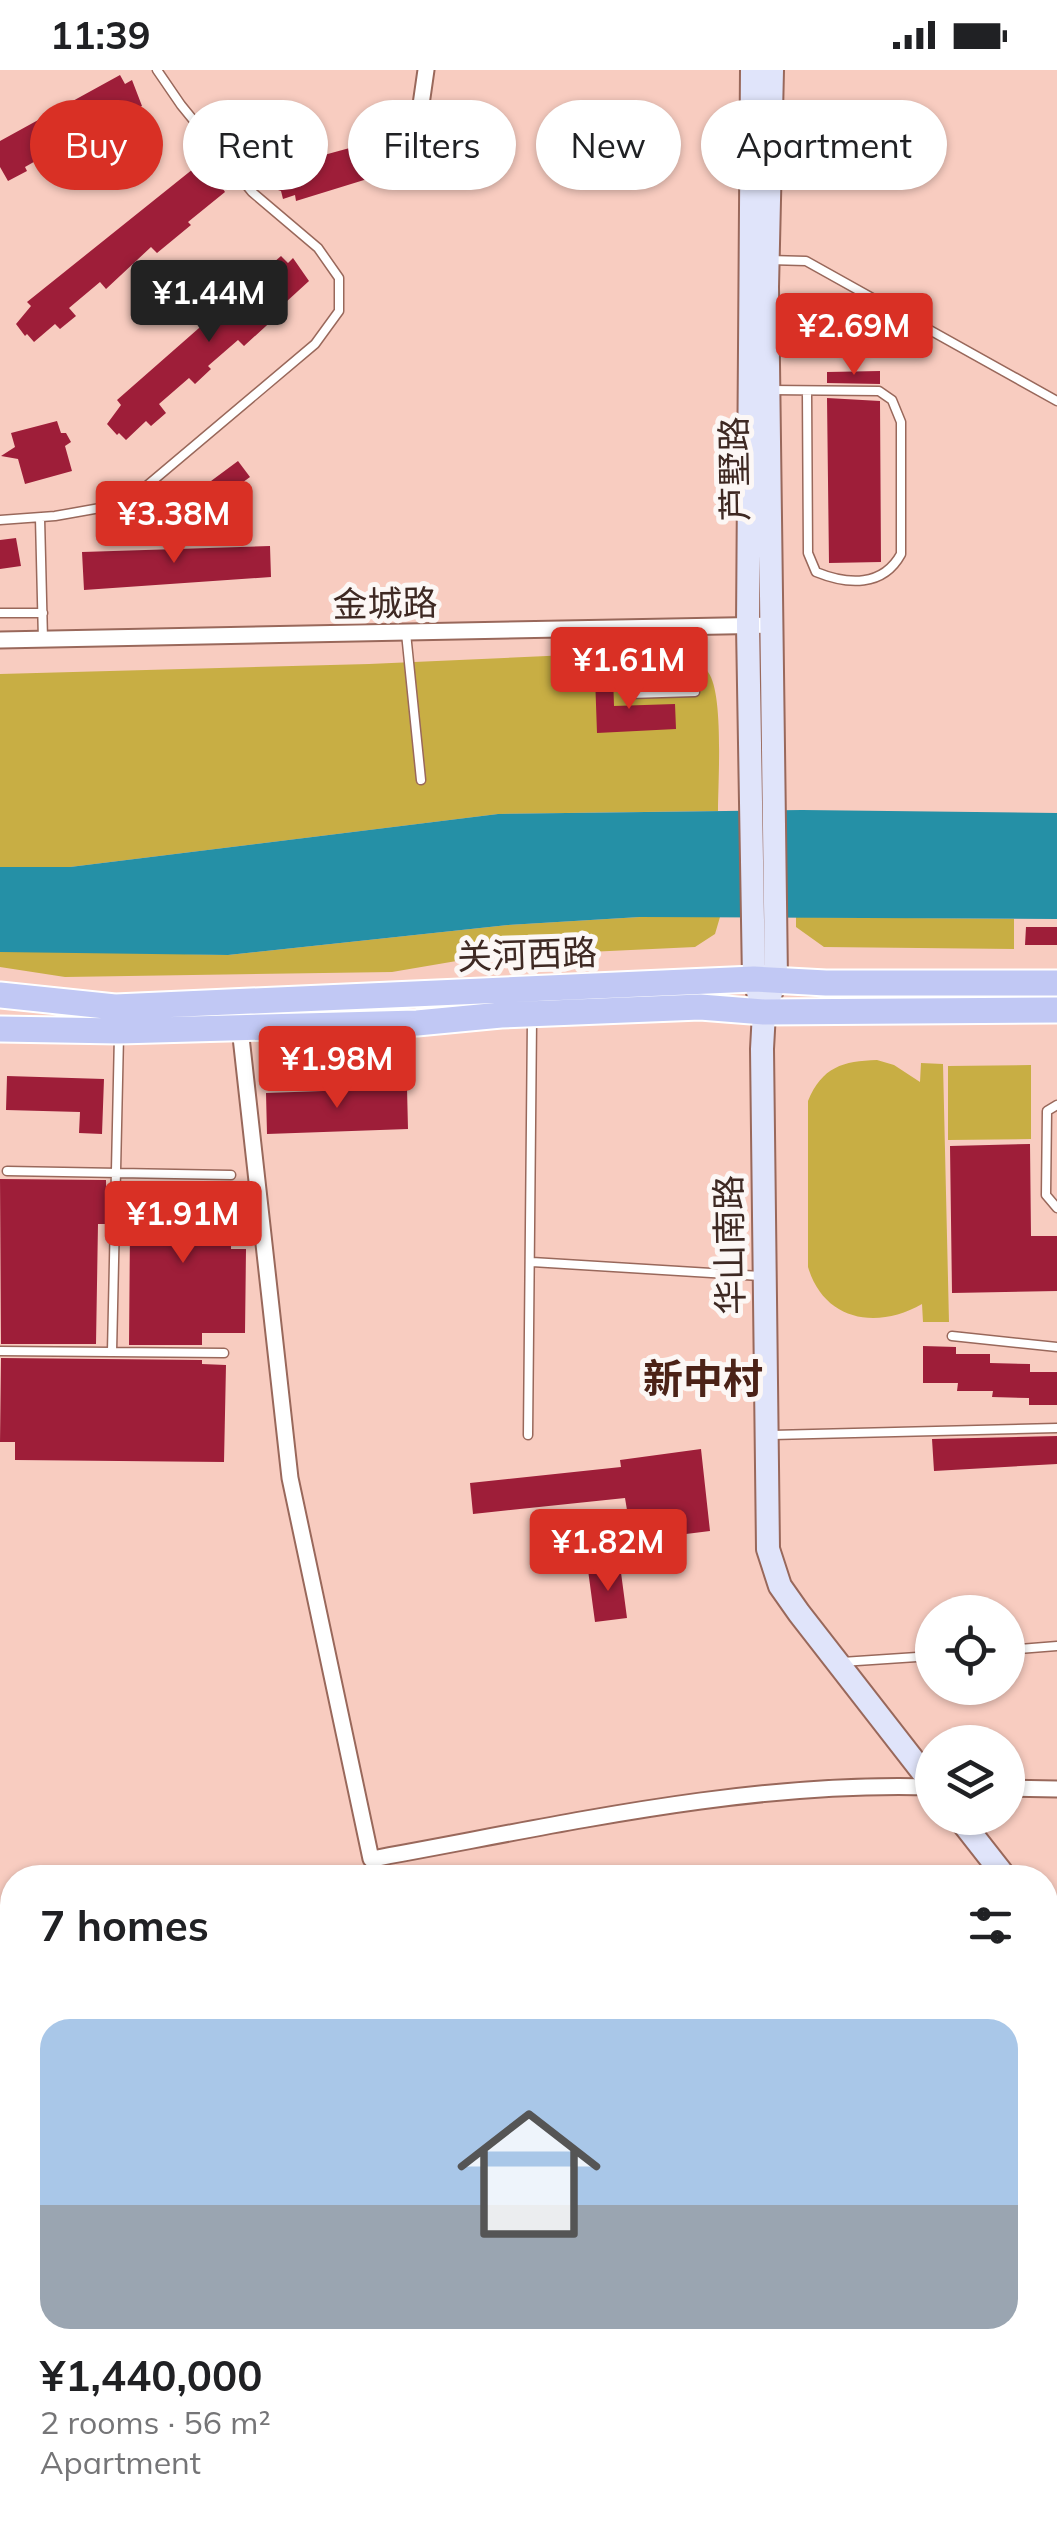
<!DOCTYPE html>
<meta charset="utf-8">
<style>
body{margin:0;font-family:Mulish,"Noto Sans SC",sans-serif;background:#f2f2f2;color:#202124;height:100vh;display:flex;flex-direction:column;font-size:38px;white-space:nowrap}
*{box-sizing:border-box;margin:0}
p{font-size:32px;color:#757577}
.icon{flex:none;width:55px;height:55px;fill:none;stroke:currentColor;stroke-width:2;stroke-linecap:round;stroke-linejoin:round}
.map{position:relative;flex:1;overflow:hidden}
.sheet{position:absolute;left:0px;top:1795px;width:1058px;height:672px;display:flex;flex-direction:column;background:#fff;border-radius:40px 40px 0 0;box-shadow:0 2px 8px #0004}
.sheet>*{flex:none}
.hud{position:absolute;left:30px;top:30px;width:998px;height:90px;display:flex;gap:20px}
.tools{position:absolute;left:915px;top:1525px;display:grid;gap:20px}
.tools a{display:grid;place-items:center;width:110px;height:110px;border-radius:50%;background:#fff;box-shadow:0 2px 8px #0004;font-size:50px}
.price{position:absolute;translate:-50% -85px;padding:0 22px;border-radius:10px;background:#d93025;color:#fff;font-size:32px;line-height:65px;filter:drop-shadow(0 2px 5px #0008)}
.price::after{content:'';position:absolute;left:50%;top:60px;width:30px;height:22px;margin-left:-15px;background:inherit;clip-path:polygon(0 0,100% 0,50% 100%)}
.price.active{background:#222;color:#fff}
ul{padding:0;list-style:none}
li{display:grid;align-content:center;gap:20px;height:530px;padding:0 40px}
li+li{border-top:2px solid #e0e0e0}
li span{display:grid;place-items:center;height:310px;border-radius:30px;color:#555}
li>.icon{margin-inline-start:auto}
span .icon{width:180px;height:180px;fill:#fffc;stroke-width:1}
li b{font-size:42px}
h2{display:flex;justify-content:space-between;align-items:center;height:120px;padding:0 40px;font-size:42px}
.pill{padding:0 35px;border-radius:45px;background:#fff;box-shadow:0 2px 8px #0004;font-size:35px;line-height:90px}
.pill.active{background:#d93025;color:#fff}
.status{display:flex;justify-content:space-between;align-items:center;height:70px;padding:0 50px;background:#fff;direction:ltr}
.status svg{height:28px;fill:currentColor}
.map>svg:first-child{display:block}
.green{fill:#c8ae44}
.water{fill:#2590a6}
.building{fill:#9e1e39}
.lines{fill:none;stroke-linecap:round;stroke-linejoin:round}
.lane-casing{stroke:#99685b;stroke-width:11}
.street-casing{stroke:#99685b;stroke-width:19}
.secondary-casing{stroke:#99685b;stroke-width:26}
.primary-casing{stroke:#fff;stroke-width:29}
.lane{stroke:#fff;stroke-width:8}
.street{stroke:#fff;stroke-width:15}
.secondary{stroke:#e0e4fa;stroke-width:22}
.primary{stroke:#c1c8f4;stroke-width:25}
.labels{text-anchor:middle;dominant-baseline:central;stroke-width:10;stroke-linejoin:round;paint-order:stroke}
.street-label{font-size:35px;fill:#3e2923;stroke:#fcf7f5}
.quarter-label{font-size:40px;font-weight:bold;fill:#4b2217;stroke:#fcf7f5}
</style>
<div class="status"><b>11:39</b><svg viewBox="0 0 49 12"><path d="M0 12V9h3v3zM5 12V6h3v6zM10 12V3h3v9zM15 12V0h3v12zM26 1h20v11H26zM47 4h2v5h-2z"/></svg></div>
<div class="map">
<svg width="1057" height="2467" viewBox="0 0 1057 2467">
<rect width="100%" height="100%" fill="#f8ccc0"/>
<!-- green -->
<path class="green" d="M658 581C676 584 696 586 708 602 724 623 718 711 718 741L498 744 70 797H0V604L369 594Z
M640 847H720L715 864 695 877 480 887 392 902 65 907 0 897V882L6 880 228 885 508 855Z
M796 847 1014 849V879L824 877 796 857Z
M877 990 894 995 920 1012 921 993 943 994 949 1252H923L922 1234C877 1260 824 1251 808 1197V1031C822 997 843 991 877 990Z
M1031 995V1069L948 1070V996Z"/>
<!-- water -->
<path class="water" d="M802 740 1057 743V849L640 847 508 855 228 885 0 882V797H70L498 744Z"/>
<!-- building -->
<path class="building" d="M120 5 125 14 132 10 142 36 101 59 103 63 64 85 60 77 25 97 27 101 8 111 0 97V71Z
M368 73 377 106 296 131 295 125 283 129 281 121 272 118 277 109 274 99 281 97 280 93 301 87 302 91Z
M198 95 204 103 210 98 225 122 188 152 191 155 157 183 151 177 106 219 100 212 69 238 76 246 60 259 55 254 34 272 27 264 25 266 16 254 31 236 27 232Z
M281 186 288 193 293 188 309 211 274 243 277 246 244 276 238 270 208 296 211 299 195 314 189 308 159 334 166 343 151 356 146 351 126 370 119 363 117 365 107 354 121 335 117 330Z
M880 301V314L827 313V302Z
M827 328 880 331 881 492 829 493Z
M57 351 61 363H66L71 372 65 376 72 401 25 414 18 389 1 386 15 377 11 363Z
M238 391 250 407 223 427 211 411Z
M16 468 21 496 0 499V470Z
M270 476 271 507 84 520 82 482Z
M613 605 614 636 675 634 676 659 597 663 595 606Z
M1026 857H1057V875H1025Z
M7 1006 104 1009 102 1064 79 1063 80 1042 6 1040Z
M407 1018 408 1059 267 1064 266 1023Z
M1030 1074 1031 1166H1057V1221L952 1223 950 1076Z
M0 1109 106 1110 107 1154H98L96 1274H1Z
M123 1117 232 1120 231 1179H246L245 1263H202V1275H129L130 1158 129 1154H122Z
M923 1276 956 1277V1284H990V1293L1030 1294V1302H1057V1335H1029V1328L992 1327 993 1321H957L958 1313H923Z
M1 1288 202 1290V1294L226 1295 224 1392 15 1390V1372H0Z
M1057 1366V1394L934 1401 932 1369Z
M701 1379 710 1461 638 1470 635 1444 628 1446 625 1428 473 1444 470 1413 621 1397 620 1390Z
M620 1495 627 1548 595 1552 588 1500Z"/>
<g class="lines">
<!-- lane casing -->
<g class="lane-casing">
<path id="lane" d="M769 190 806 191 1057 331
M770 320 879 321 892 330 901 352V484C883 517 848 515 816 502L808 483 807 322
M40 448 43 570
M0 450 55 446 100 438 143 419 315 274 339 241V208L318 178 252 122 181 35 157 0
M0 543H43
M626 560 629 624 695 622
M406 563 421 710
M1057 1035 1047 1041 1046 1125 1057 1138
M7 1101 231 1105
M532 1192 760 1206
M952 1266 1057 1277
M0 1281 224 1283
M112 1282 119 965
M528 1365 532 949
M772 1365 1057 1358
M1008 1580 1057 1576
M842 1592 932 1586
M8 1928 12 1941
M0 2032 12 2028
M0 2122 12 2119
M1045 2184 1057 2180
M0 2240 12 2271
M0 2420H12
M311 2455 315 2467
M533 2455 537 2467
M778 2455 779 2467
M804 2455 806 2467
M570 2467 600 2455"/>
</g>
<!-- street casing -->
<g class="street-casing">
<path id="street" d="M411 104 426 0
M0 570 771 555
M240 958 290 1408 371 1789C555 1756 744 1711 932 1717
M1008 1718 1057 1719
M1045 2034 1057 2032
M0 2232 12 2230"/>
</g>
<!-- secondary casing -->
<g class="secondary-casing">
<path id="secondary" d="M752 0 748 556 754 909 759 925
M772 0 767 217 776 909 764 942 762 979 768 1479 780 1516 799 1543 932 1714
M959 1748 1006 1808
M1045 1857 1057 1872"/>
</g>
<!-- primary casing -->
<g class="primary-casing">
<path id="primary" d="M0 925 115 937 754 909 826 913H1057
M0 959 119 961 417 953 501 945 700 937 764 942 1057 940"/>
</g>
<!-- lane -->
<use href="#lane" class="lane"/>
<!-- street -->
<use href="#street" class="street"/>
<!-- secondary -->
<use href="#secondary" class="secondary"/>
<!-- primary -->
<use href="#primary" class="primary"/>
</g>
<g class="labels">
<!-- street labels -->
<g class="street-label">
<text transform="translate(734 399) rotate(-91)">芦墅路</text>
<text transform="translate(385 533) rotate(-1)">金城路</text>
<text transform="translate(527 884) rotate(-2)">关河西路</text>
<text transform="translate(729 1175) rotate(-91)">华山南路</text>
</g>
<!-- quarter labels -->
<g class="quarter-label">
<text x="703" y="1308">新中村</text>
</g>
</g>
</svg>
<div class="tools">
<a><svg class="icon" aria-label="locate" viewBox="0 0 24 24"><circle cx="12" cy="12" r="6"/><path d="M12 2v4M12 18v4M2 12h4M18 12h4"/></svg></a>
<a><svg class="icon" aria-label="layers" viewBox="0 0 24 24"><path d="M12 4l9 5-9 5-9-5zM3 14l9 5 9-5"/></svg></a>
</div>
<b class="price active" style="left:209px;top:275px">¥1.44M</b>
<b class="price" style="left:854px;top:308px">¥2.69M</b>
<b class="price" style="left:174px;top:496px">¥3.38M</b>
<b class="price" style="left:629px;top:642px">¥1.61M</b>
<b class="price" style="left:337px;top:1041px">¥1.98M</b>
<b class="price" style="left:183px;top:1196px">¥1.91M</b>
<b class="price" style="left:608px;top:1524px">¥1.82M</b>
<div class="hud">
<a class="pill active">Buy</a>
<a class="pill">Rent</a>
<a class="pill">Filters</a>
<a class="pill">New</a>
<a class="pill">Apartment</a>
</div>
<section class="sheet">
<h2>7 homes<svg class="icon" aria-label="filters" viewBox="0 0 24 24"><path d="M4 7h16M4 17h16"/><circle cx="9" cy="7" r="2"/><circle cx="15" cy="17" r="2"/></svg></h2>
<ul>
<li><span style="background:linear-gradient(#a9c7e8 60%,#9aa5b1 0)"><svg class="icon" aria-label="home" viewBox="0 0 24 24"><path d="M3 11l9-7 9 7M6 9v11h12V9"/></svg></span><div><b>¥1,440,000</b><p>2 rooms · 56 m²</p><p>Apartment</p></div></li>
</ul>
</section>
</div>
